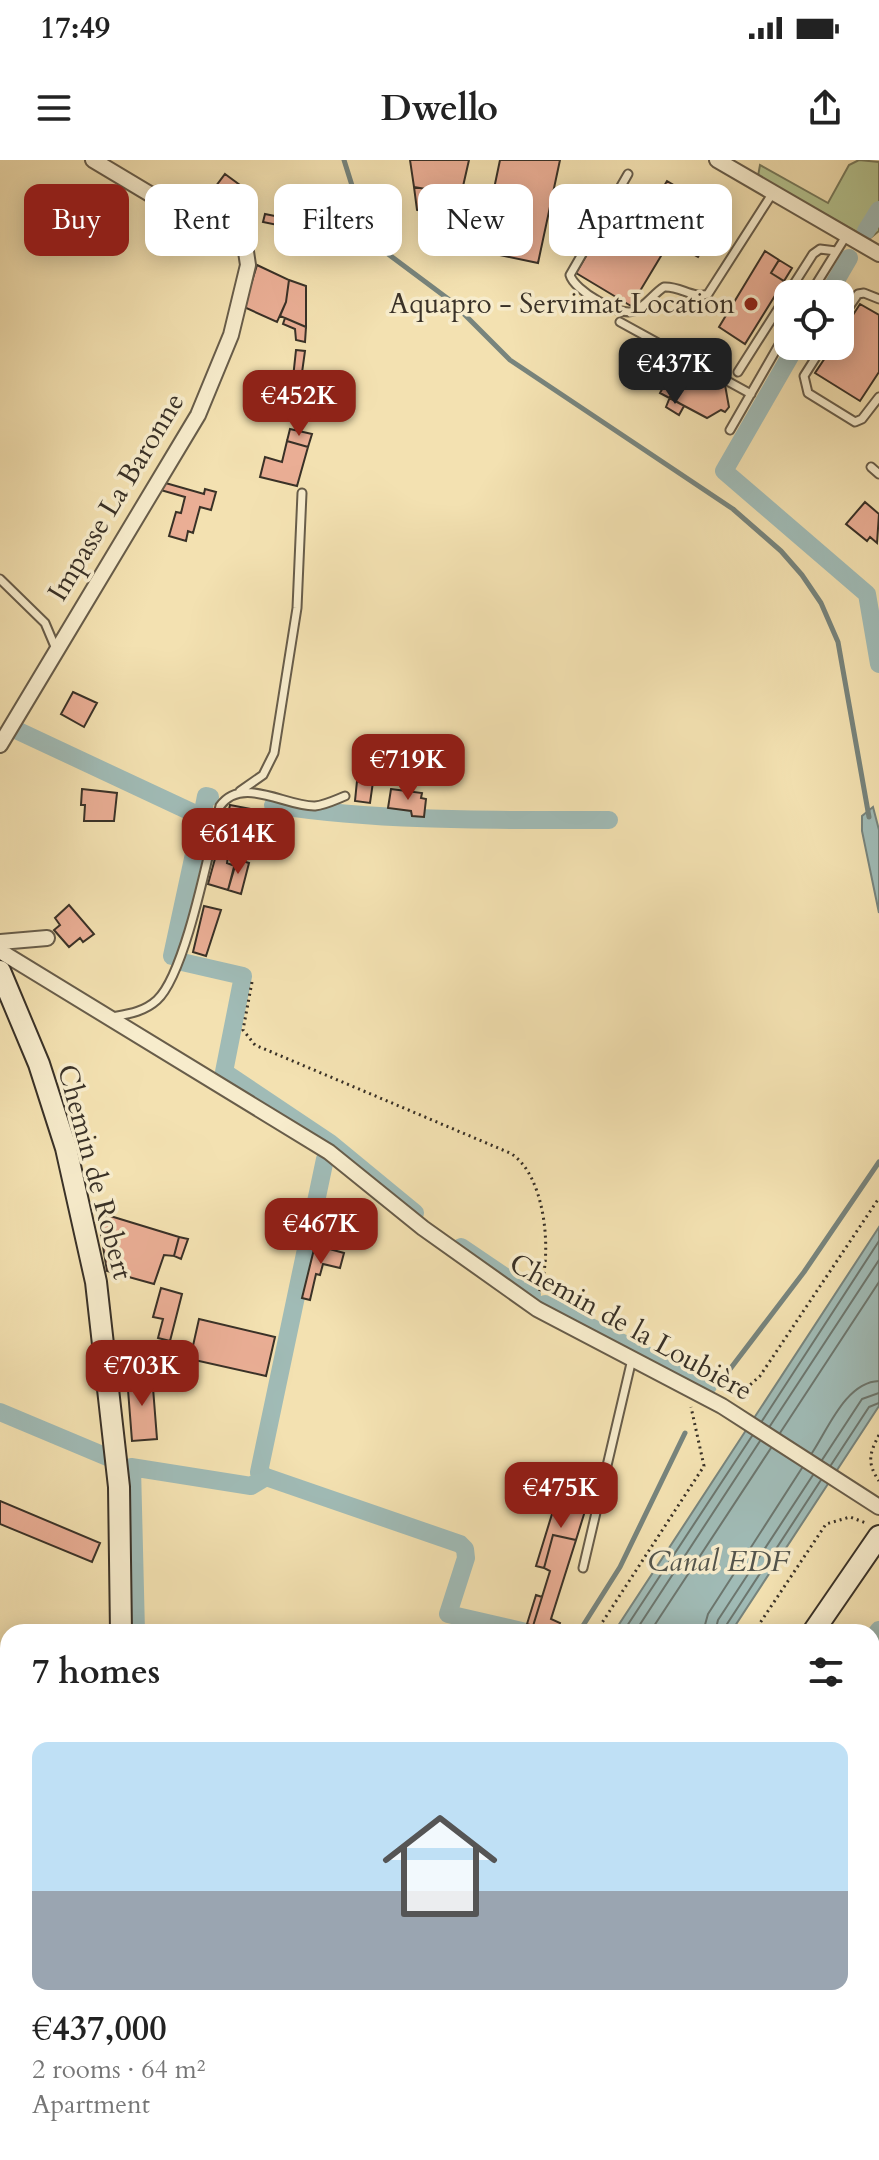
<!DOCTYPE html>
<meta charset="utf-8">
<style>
body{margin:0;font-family:Cardo,serif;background:#f2f2f2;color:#222;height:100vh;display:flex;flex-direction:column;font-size:30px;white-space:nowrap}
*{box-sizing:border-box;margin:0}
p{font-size:26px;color:#767676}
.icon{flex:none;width:44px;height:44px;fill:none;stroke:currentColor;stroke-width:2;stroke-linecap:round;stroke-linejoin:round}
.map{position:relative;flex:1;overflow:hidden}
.panel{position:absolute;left:0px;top:1464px;width:880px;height:536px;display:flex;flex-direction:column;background:#fff;border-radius:24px 24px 0 0;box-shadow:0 4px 20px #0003}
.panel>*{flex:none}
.guide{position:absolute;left:24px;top:24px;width:832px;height:72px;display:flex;gap:16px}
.buttons{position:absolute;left:774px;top:120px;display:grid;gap:16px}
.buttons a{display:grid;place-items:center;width:80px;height:80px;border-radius:16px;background:#fff;box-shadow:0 4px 20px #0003;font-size:40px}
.price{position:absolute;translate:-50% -68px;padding:0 18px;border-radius:16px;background:#8f2418;color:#fff;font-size:26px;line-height:52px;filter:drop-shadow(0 2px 4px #0008)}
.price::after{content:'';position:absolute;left:50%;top:48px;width:24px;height:18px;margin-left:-12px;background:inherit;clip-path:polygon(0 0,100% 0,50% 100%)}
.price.on{background:#222;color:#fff}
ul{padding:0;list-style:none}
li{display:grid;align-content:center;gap:16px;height:424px;padding:0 32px}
li span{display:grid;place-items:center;height:248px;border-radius:16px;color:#555}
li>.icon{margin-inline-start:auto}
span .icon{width:144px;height:144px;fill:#fffc;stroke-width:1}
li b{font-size:34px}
h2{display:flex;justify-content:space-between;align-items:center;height:96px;padding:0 32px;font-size:34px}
.pill{padding:0 28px;border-radius:16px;background:#fff;box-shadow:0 4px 20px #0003;font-size:28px;line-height:72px}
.pill.on{background:#8f2418;color:#fff}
.status{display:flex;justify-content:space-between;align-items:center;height:56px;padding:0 40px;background:#fff;direction:ltr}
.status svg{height:22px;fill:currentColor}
header{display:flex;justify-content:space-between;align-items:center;height:104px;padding:0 32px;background:#fff;font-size:36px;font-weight:800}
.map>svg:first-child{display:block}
.green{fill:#b5c490;stroke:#777a5c;stroke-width:2}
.water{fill:#a0bbb6;stroke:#77847d;stroke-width:2}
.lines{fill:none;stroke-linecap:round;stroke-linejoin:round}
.shore{stroke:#6c766e;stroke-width:2}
.stream{stroke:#77847d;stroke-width:5}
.canal{stroke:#a0bbb6;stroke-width:18}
.building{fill:#eaae95;stroke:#393127;stroke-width:2}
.lane-casing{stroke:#685d4a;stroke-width:11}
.street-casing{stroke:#685d4a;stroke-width:18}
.secondary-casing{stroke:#393127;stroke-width:24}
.path{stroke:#393127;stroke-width:3;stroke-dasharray:2 4;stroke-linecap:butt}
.lane{stroke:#f7eccc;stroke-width:7}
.street{stroke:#f7eccc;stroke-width:14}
.secondary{stroke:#f7eccc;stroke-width:20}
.poi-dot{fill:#8f2418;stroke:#f7eccc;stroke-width:3}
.labels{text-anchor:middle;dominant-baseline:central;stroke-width:7;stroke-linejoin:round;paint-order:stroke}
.poi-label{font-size:28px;fill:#393127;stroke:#f7eccc;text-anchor:end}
.street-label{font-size:28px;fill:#393127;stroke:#f7eccc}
.water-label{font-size:30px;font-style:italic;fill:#53544b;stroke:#f7eccc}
</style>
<div class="status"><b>17:49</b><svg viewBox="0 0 49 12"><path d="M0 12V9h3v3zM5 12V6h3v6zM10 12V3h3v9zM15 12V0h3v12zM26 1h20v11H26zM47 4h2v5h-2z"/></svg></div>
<header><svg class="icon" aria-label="menu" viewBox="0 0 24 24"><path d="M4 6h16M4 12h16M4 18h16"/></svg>Dwello<svg class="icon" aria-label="share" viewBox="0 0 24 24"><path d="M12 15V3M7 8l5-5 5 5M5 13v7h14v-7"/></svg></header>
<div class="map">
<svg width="879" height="2000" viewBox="0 0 879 2000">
<rect width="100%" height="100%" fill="#f3e1b1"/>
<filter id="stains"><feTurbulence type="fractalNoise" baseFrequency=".0025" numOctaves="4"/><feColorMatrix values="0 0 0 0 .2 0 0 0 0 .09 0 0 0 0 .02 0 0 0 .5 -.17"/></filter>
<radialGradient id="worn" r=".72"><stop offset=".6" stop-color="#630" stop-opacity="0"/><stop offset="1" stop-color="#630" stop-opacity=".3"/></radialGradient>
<!-- green -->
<path class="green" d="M859 0 879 2V71L869 79 758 16 760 5 828 43 849 5Z
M789 186H805L778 230 766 223Z"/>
<!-- water -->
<path class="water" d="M873 647 879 670V753L862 671V656Z
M879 1067V1246L731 1472H614Z
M276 1992H394L389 2000H272Z"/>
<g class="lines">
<!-- shore -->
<path class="shore" d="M762 1261 879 1081
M770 1266 879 1100
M780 1273 879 1122
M812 1293C828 1269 846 1222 879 1221
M822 1300 862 1239 879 1233
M831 1305 869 1247 879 1243
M623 1472 752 1276
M635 1472 760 1281
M650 1472 771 1288
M703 1472 708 1454 802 1308
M715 1472 718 1460 813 1315
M725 1472 727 1464 821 1320"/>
<!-- stream -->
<path class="stream" d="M344 0 366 70 380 88 451 141 510 200 733 349 781 391 802 415 821 443 838 482 869 657
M724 1217 804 1112 879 1002
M579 1472 620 1407 685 1273
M228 2000 233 1992"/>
<!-- canal -->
<path class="canal" d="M866 71 879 50
M828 134 849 98
M796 186 724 311 867 434 879 504
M14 569 202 657 206 636 210 637
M273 645C384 662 496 660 609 660
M172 796 202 657
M182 802 243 816 224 912 330 983 415 1053
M461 1087 532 1135
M545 1144 708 1226
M0 1252 112 1299
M131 1307 251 1326 266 1317 460 1384 465 1389 466 1398 448 1454 526 1472
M132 1307 136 1472
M266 1317 259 1312 325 999
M872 1479 879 1470
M182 1992 186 2000
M208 1992 213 2000"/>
</g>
<!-- building -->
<path class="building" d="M410 0H469L461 35 414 27Z
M500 0H560L538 103 481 91Z
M225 14 244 28 224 56 204 42Z
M667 21 714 49 717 64 698 97 670 81 631 146 576 113 615 47 642 62Z
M414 27 461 35 457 59 417 50Z
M633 43 648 52 642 62 627 54Z
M265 54 295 60 297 69 263 62Z
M765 91 779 100 771 113 784 121 745 184 719 167Z
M779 100 792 108 784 121 771 113Z
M257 105 289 120 286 142 277 162 244 147Z
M289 120 306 126V167L280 156 286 142Z
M860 144 879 155V212L860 241 815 213 833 186H840V175Z
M285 158 306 167 305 182 296 180 295 169 283 164Z
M296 190 305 191 301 220 293 218Z
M679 198 725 225 729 247 725 252 721 250 707 258 660 233Z
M670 237 684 246 679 255 666 247Z
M290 269 312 274 308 287 287 281Z
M287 281 308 287 297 326 260 317 265 297 282 302Z
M162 322 204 334 205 329 216 332 211 350 200 347 193 373 188 371 186 381 169 376 176 352 181 353 185 337 157 329Z
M865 342 879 354 877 383 870 377 867 381 846 364Z
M73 532 97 543 84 567 61 554Z
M357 621 373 622 370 643 355 641Z
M82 629 117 633 114 661H84L85 645H81Z
M391 629 422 633 421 638 426 639 424 657 412 656 411 651 388 648Z
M230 645 251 649 247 663 227 659Z
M250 655 274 661 267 694 245 689Z
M226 659 250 664 243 693 229 690 227 703 235 706 228 730 208 724Z
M274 661 287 664 279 697 267 694Z
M236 699 249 703 241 734 228 730Z
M69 745 94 774 83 782 80 778 69 787 54 770 60 765 55 758Z
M204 746 221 750 206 796 193 792Z
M107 1055 179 1077 174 1096 164 1095 154 1124 107 1111 101 1074Z
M179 1077 188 1079 181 1099 174 1096Z
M315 1085 344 1093 340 1108 323 1104 320 1115 316 1114 310 1140 302 1138Z
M161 1128 182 1134 170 1181 158 1178 163 1159 153 1157Z
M199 1159 275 1177 266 1216 190 1199Z
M152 1215 157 1279 132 1281 127 1217Z
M0 1341 100 1383 92 1402 0 1364Z
M567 1346 585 1351 576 1380 553 1375 544 1408 536 1406 552 1354 563 1357Z
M553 1375 576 1380 551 1459 560 1463 557 1472 533 1466 550 1411 544 1408Z
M536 1435 542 1437 533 1466 527 1464Z"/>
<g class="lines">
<!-- lane casing -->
<g class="lane-casing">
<path id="lane" d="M628 14 570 115C574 130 619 157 634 151 645 147 654 133 664 127 681 126 692 139 708 134L772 34
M810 134 846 76
M840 160 858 134 864 133 879 139
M620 162 751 234
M823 186 804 216 808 233 855 262 862 259 879 237
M738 212 813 94 820 89 836 91
M730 270 788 169
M871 307 879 314
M0 419 45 463 56 489
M240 631 263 615 274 593 297 448 302 333
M112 857C128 854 144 852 157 840 186 813 209 689 220 646 242 615 286 647 315 646 325 645 335 640 345 636
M583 1408 632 1199
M735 2000 762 1992"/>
</g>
<!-- street casing -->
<g class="street-casing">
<path id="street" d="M717 0 879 94
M0 585 198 255 231 175 248 105 245 85 233 77 200 64 93 0
M0 782 47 778
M0 791 329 992 423 1068 537 1149 722 1246 879 1347"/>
</g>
<!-- secondary casing -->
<g class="secondary-casing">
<path id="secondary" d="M0 811 39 904 66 988 96 1122 119 1327 121 1472
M813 1472 879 1376
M11 2000 12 1992
M451 2000 455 1992"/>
</g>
<!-- path -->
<path class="path" d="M252 822 243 870 255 885 510 993C546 1014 553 1096 539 1132
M727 1230 750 1225 760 1216 879 1038
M879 1275C869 1294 867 1303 879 1321
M596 1472 704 1306 691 1247
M754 1472 826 1364 850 1357 866 1363
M250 2000 255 1992
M406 2000 411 1992"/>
<!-- lane -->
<use href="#lane" class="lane"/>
<!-- street -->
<use href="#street" class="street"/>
<!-- secondary -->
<use href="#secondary" class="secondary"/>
</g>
<!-- markers -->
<circle class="poi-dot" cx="751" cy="144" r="8"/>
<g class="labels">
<!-- poi labels -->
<g class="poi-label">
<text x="735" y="144">Aquapro - Servimat Location</text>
</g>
<!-- street labels -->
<g class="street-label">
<text transform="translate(116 337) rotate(-59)">Impasse La Baronne</text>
<text transform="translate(95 1012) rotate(75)">Chemin de Robert</text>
<text transform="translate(631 1167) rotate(29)">Chemin de la Loubière</text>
</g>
<!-- water labels -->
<g class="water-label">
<text x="719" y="1401">Canal EDF</text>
</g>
</g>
<rect width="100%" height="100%" filter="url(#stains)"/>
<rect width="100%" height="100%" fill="url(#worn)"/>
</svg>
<div class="buttons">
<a><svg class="icon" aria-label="locate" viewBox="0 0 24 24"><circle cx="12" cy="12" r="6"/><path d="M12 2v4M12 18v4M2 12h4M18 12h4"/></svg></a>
</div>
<b class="price on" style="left:675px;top:246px">€437K</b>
<b class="price" style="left:299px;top:278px">€452K</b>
<b class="price" style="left:408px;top:642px">€719K</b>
<b class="price" style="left:238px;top:716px">€614K</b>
<b class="price" style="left:321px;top:1106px">€467K</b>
<b class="price" style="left:142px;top:1248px">€703K</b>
<b class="price" style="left:561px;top:1370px">€475K</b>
<div class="guide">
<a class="pill on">Buy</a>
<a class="pill">Rent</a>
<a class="pill">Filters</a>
<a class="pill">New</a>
<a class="pill">Apartment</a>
</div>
<section class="panel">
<h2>7 homes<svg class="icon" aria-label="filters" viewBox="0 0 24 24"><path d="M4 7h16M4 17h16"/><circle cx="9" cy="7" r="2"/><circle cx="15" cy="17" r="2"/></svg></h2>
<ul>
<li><span style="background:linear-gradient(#bfe0f5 60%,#9aa5b1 0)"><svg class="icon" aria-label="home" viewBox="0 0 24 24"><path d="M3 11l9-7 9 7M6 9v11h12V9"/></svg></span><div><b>€437,000</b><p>2 rooms · 64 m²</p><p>Apartment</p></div></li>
</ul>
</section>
</div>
